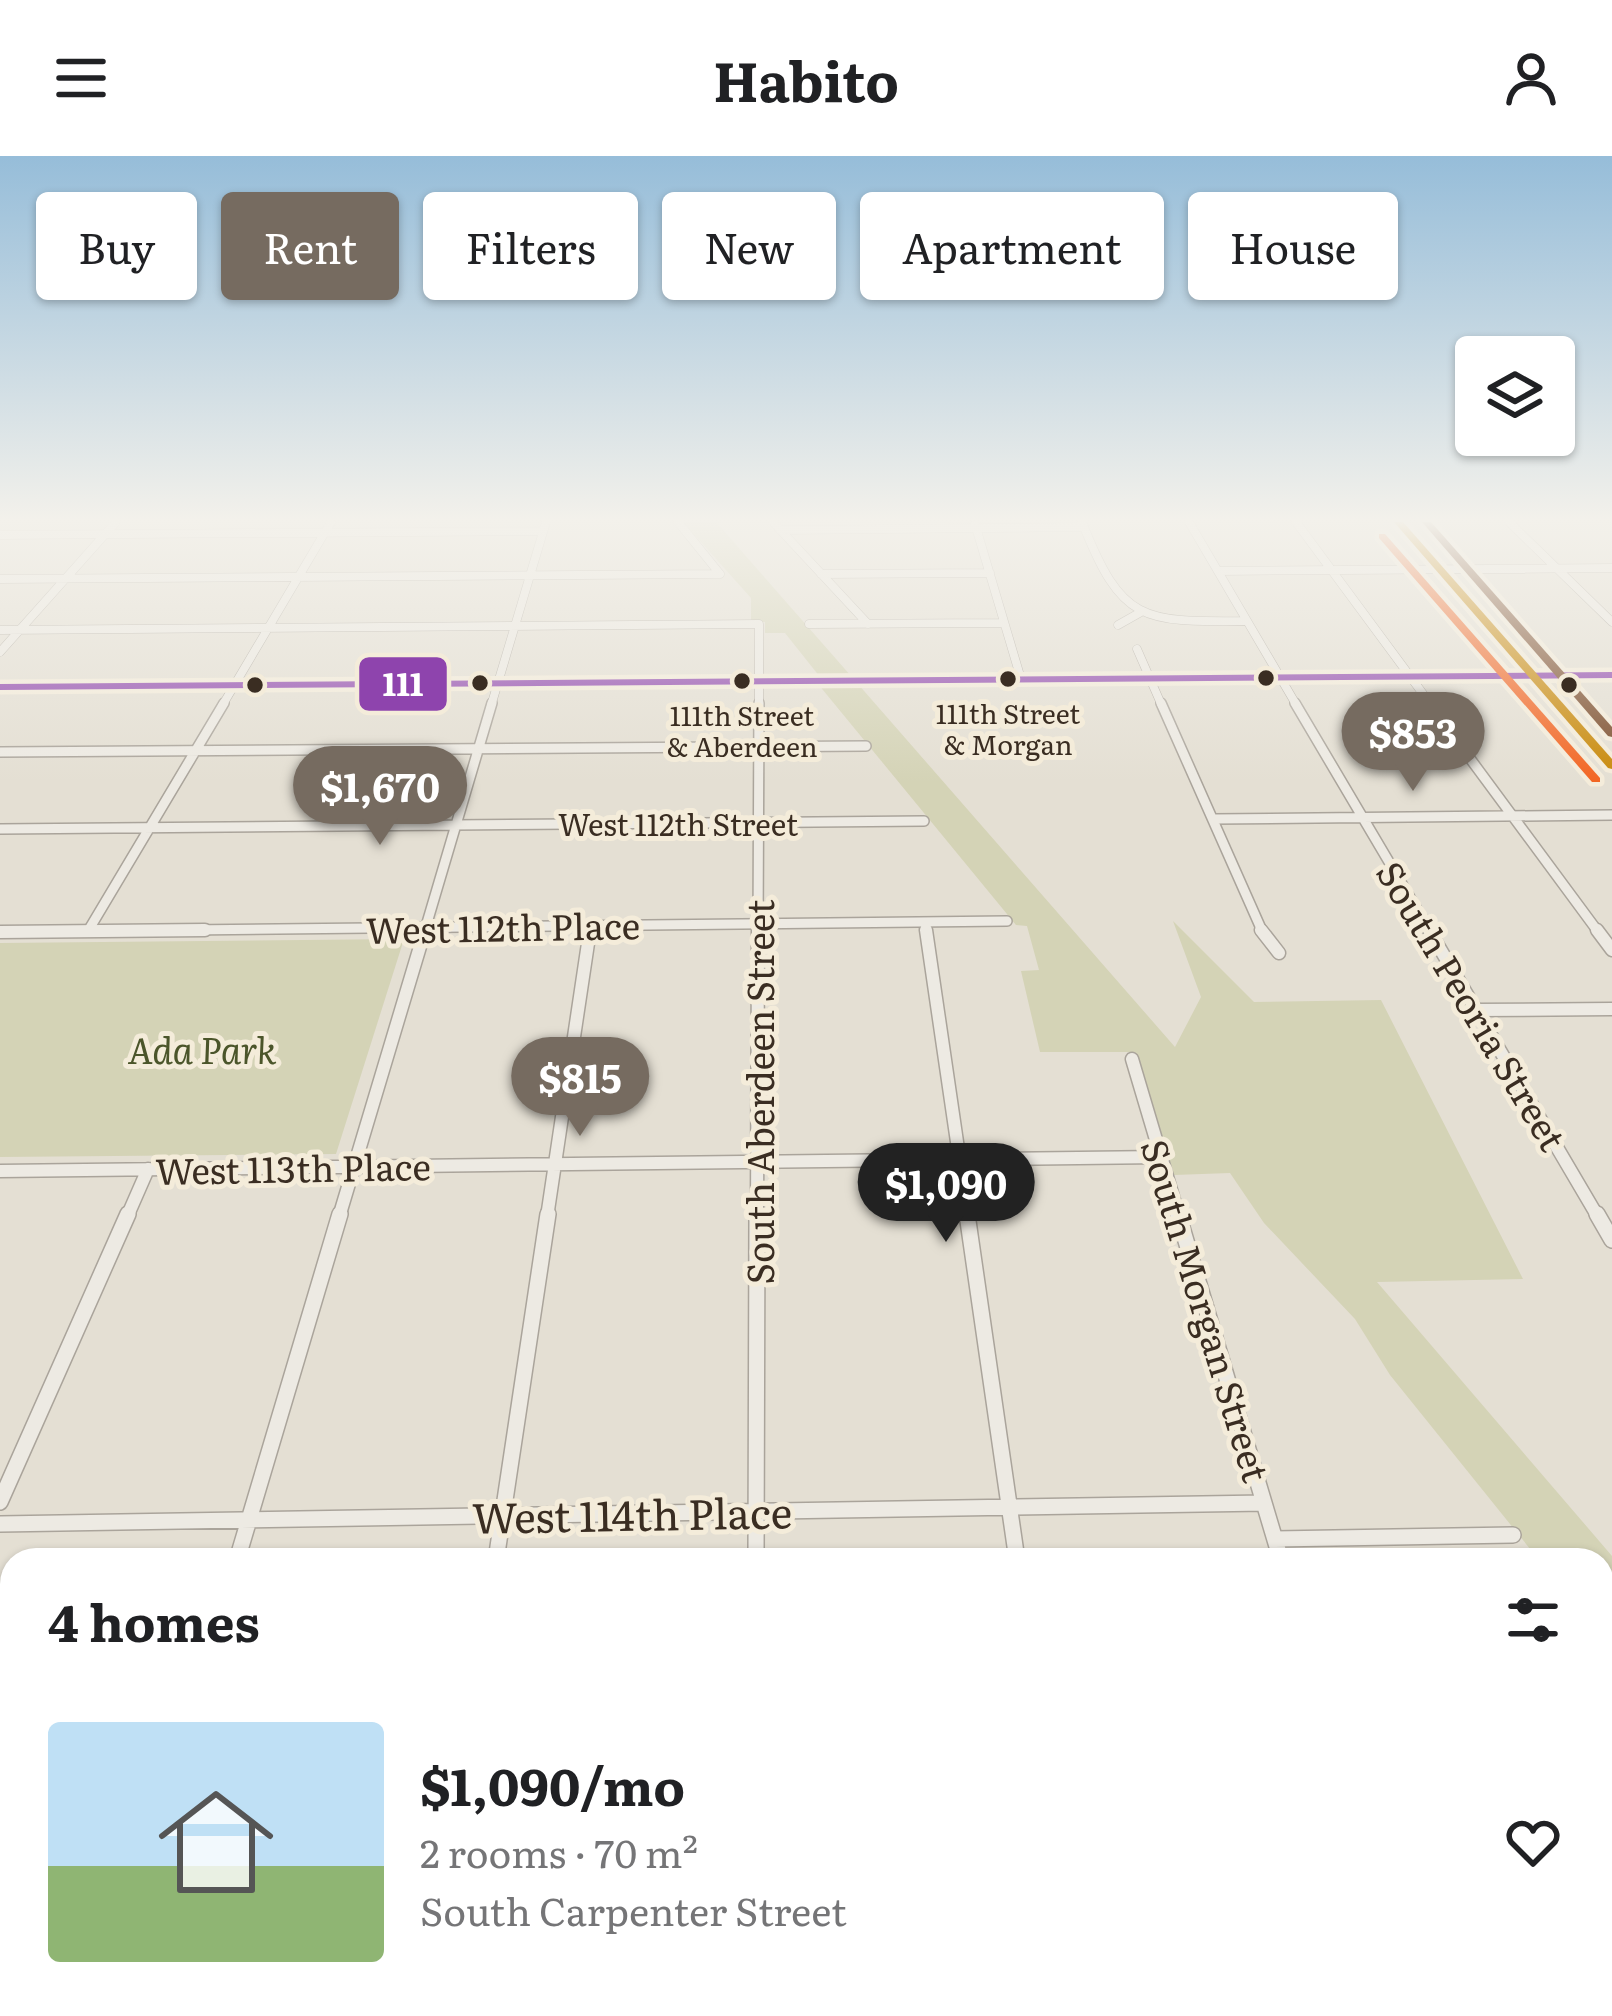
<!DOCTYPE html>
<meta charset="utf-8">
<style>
body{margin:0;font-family:Literata,serif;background:#f2f2f2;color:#202124;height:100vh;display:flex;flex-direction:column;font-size:45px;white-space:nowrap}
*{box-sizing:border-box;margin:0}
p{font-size:39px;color:#757577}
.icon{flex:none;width:66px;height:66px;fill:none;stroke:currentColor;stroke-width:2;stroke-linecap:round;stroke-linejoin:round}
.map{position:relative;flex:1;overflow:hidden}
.details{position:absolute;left:0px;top:1392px;width:1614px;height:468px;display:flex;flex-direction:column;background:#fff;border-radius:36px 36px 0 0;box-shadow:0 3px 9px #0004}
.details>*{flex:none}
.banner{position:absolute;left:36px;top:36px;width:1542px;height:108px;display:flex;gap:24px}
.buttons{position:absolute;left:1455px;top:180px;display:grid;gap:24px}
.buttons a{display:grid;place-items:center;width:120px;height:120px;border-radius:12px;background:#fff;box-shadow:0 3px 9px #0004;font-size:60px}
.price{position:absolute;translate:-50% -102px;padding:0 27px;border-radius:42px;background:#766b60;color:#fff;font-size:39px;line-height:78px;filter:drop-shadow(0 3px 6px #0008)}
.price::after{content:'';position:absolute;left:50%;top:72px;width:36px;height:27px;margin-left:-18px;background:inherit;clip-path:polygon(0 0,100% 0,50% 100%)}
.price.selected{background:#222;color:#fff}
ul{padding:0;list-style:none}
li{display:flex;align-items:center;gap:36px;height:300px;padding:0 48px}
li span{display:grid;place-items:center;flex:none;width:336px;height:240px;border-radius:12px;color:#555}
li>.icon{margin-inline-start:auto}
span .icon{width:144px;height:144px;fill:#fffc;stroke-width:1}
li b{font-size:51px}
h2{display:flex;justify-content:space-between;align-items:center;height:144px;padding:0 48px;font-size:51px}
.tag{padding:0 42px;border-radius:12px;background:#fff;box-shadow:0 3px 9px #0004;font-size:42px;line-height:108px}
.tag.selected{background:#766b60;color:#fff}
header{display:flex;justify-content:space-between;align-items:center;height:156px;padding:0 48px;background:#fff;font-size:54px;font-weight:700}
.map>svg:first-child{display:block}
.green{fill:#d4d3b6}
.building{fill:#c8bfb4;stroke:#a59b91;stroke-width:3}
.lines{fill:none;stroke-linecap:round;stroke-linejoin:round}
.street-far4-casing{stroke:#aaa49b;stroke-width:9}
.street-far3-casing{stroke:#aaa49b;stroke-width:12}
.street-far2-casing{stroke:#aaa49b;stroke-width:15}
.street-far1-casing{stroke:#aaa49b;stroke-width:18}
.street-casing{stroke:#aaa49b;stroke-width:21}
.secondary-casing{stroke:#9a948b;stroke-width:4}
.primary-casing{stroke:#908a82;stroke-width:3}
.street-far4{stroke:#edeae3;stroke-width:8}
.street-far3{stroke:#edeae3;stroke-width:9}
.street-far2{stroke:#edeae3;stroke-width:12}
.street-far1{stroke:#edeae3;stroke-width:15}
.street{stroke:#edeae3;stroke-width:18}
.secondary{fill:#edeae3;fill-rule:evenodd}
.primary{fill:#e5e0d6;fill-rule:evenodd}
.bus-1-casing{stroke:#f4ecda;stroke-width:9}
.bus-2-casing{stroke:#f4ecda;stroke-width:9}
.bus-3-casing{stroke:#f4ecda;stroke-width:9}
.bus-4-casing{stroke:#f4ecda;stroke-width:9}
.bus-1{fill:#8e44ad;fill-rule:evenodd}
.bus-2{fill:#c88808;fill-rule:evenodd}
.bus-3{fill:#f26522;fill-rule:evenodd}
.bus-4{fill:#7a4b2a;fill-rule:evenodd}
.bus-dot{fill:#3a2d22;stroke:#f4ecda;stroke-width:4.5}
.labels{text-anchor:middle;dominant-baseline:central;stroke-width:10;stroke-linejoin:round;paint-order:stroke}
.far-bus-label{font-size:27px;fill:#3a2d22;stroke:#f4ecda}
.far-street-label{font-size:30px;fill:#3a2d22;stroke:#f4ecda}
.street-label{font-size:36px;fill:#3a2d22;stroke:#f4ecda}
.park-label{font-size:36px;font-style:italic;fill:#4b552a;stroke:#f4ecda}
.near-street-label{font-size:42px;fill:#3a2d22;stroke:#f4ecda}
.line-badge{stroke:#f4ecda;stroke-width:4.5}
.badge-label{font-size:33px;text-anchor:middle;font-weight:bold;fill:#fff}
</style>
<header><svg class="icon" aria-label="menu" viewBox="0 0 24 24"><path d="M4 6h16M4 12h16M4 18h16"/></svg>Habito<svg class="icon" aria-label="person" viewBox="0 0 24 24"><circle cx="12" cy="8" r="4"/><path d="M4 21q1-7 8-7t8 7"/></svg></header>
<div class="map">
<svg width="1612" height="1860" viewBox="0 0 1612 1860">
<rect width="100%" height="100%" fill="#e4dfd3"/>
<!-- green -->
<path class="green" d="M683 366H716L851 520 820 521 785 477H765V466H751V442Z
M818 528H858L1175 891 1201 841 1173 765 1254 846 1381 844 1523 1123 1377 1126 1612 1400V1495L1602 1483V1404H1539L1390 1219 1355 1163 1264 1067 1230 1017 1174 1019 1135 896H1040L1021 815 1039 814 1027 770 1016 769Z
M404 783 336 998 0 1001V787Z"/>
<!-- building -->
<path class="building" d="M0 1813H12V1848H71L67 1860H0Z"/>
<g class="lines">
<!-- street-far4 casing -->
<g class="street-far4-casing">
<path id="street-far4" d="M678 366 720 418
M773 366 868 468
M1082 366C1122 467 1142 466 1247 465
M1189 366 1297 550
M1296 366 1432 550
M1509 366 1612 466
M975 368 1021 523
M780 374 1084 371
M0 379 543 375
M1218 415 1612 412
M821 418 990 417
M0 423 720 418
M809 468 1004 467
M1118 469 1141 456
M0 474 759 468V550
M1137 493 1162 550
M0 496 116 366
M222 550 331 366
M491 550 546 366"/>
</g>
<!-- street-far3 casing -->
<g class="street-far3-casing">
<path id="street-far3" d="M1161 547 1263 777
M1295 547 1431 777
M1429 547 1599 777
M0 596 866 590
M1214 663 1612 659
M0 673 924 665
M925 766 927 777
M88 775 224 547
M0 776 1007 765
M424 777 492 547
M590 777 591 769
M758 777 759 547"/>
</g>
<!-- street-far2 casing -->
<g class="street-far2-casing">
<path id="street-far2" d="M926 774 968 1061
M1261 774 1279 797
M1429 774 1598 1061
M1597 774 1612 794
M0 776 205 774
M1476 854 1612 853
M1132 903 1179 1061
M0 1015 1161 1001
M127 1061 148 1013
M339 1061 425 774
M547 1061 590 774
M757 1061 758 774"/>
</g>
<!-- street-far1 casing -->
<g class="street-far1-casing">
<path id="street-far1" d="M967 1058 1017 1404
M1178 1058 1281 1404
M1597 1058 1612 1084
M0 1346 128 1058
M0 1368 1264 1347
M1275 1383 1513 1379
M237 1404 340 1058
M496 1404 548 1058
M756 1404 757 1058"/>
</g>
<!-- street casing -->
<g class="street-casing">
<path id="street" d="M756 1848V1860
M1082 1848 1083 1860
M1412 1848 1416 1860
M101 1860 104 1848
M427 1860 429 1848"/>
</g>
<!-- secondary casing -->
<g class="secondary-casing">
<path id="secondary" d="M1612 516V522L0 534V528Z
M1602 1591H1612V1617H1602Z
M0 1620H12V1646H0Z"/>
</g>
<!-- primary casing -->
<g class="primary-casing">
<path id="primary" d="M1393 366H1404L1612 602V614L1607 613Z"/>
</g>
<!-- street-far4 -->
<use href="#street-far4" class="street-far4"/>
<!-- street-far3 -->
<use href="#street-far3" class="street-far3"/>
<!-- street-far2 -->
<use href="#street-far2" class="street-far2"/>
<!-- street-far1 -->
<use href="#street-far1" class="street-far1"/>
<!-- street -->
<use href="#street" class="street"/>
<!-- secondary -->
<use href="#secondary" class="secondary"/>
<!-- primary -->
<use href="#primary" class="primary"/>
<!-- bus-1 casing -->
<g class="bus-1-casing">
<path id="bus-1" d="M1612 516V522L0 534V528Z"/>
</g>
<!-- bus-2 casing -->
<g class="bus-2-casing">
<path id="bus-2" d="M1394 366H1403L1612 603V613L1608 612Z"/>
</g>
<!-- bus-3 casing -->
<g class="bus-3-casing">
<path id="bus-3" d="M1379 378H1385L1600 622V626H1592L1379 382Z"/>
</g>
<!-- bus-4 casing -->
<g class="bus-4-casing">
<path id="bus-4" d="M1422 366H1431L1612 571V581L1608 580Z"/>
</g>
<!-- bus-1 -->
<use href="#bus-1" class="bus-1"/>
<!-- bus-2 -->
<use href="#bus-2" class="bus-2"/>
<!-- bus-3 -->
<use href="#bus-3" class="bus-3"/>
<!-- bus-4 -->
<use href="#bus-4" class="bus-4"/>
</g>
<!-- sky -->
<linearGradient id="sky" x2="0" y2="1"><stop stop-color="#96bdd9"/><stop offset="0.58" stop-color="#f3f1eb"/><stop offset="1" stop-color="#f3f1eb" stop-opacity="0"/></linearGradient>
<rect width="1612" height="627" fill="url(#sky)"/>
<!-- markers -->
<g class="bus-dot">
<circle cx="1266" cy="522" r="10"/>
<circle cx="1008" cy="523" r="10"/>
<circle cx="742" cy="525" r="10"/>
<circle cx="480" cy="527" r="10"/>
<circle cx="255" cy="529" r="10"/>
<circle cx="1569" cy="529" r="10"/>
</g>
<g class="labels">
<!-- far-bus labels -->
<g class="far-bus-label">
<text x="1008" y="556">111th Street<tspan x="1008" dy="31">&amp; Morgan</tspan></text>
<text x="742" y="558">111th Street<tspan x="742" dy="31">&amp; Aberdeen</tspan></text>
</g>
<!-- far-street labels -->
<g class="far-street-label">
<text x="678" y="667">West 112th Street</text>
</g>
<!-- street labels -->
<g class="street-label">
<text transform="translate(503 770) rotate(-1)">West 112th Place</text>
<text transform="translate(1473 849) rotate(59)">South Peoria Street</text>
<text transform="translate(758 936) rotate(-90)">South Aberdeen Street</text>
<text transform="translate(293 1011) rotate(-1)">West 113th Place</text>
<text transform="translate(1207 1154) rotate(73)">South Morgan Street</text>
</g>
<!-- park labels -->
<g class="park-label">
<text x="202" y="892">Ada Park</text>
</g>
<!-- near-street labels -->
<g class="near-street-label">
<text transform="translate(632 1357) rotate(-1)">West 114th Place</text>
</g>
</g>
<rect class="line-badge" x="357" y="499" width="92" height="58" rx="12" fill="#8e44ad"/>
<g class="badge-label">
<text x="403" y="540">111</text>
</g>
</svg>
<div class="buttons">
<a><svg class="icon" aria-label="layers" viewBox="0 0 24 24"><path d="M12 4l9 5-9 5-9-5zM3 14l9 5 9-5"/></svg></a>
</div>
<b class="price" style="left:1413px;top:638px">$853</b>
<b class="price" style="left:380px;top:692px">$1,670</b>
<b class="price" style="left:580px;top:983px">$815</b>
<b class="price selected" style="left:946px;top:1089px">$1,090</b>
<div class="banner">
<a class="tag">Buy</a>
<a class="tag selected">Rent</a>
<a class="tag">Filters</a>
<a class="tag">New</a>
<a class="tag">Apartment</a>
<a class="tag">House</a>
</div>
<section class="details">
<h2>4 homes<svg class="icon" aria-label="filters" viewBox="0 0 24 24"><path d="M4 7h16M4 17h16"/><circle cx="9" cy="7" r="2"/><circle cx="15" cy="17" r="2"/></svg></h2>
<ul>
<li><span style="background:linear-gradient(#bfe0f5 60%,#8fb573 0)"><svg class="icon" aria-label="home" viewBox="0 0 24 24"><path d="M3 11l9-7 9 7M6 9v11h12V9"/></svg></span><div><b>$1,090/mo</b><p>2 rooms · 70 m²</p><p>South Carpenter Street</p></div><svg class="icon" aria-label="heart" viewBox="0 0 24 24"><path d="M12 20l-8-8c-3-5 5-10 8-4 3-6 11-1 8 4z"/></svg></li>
</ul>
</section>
</div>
